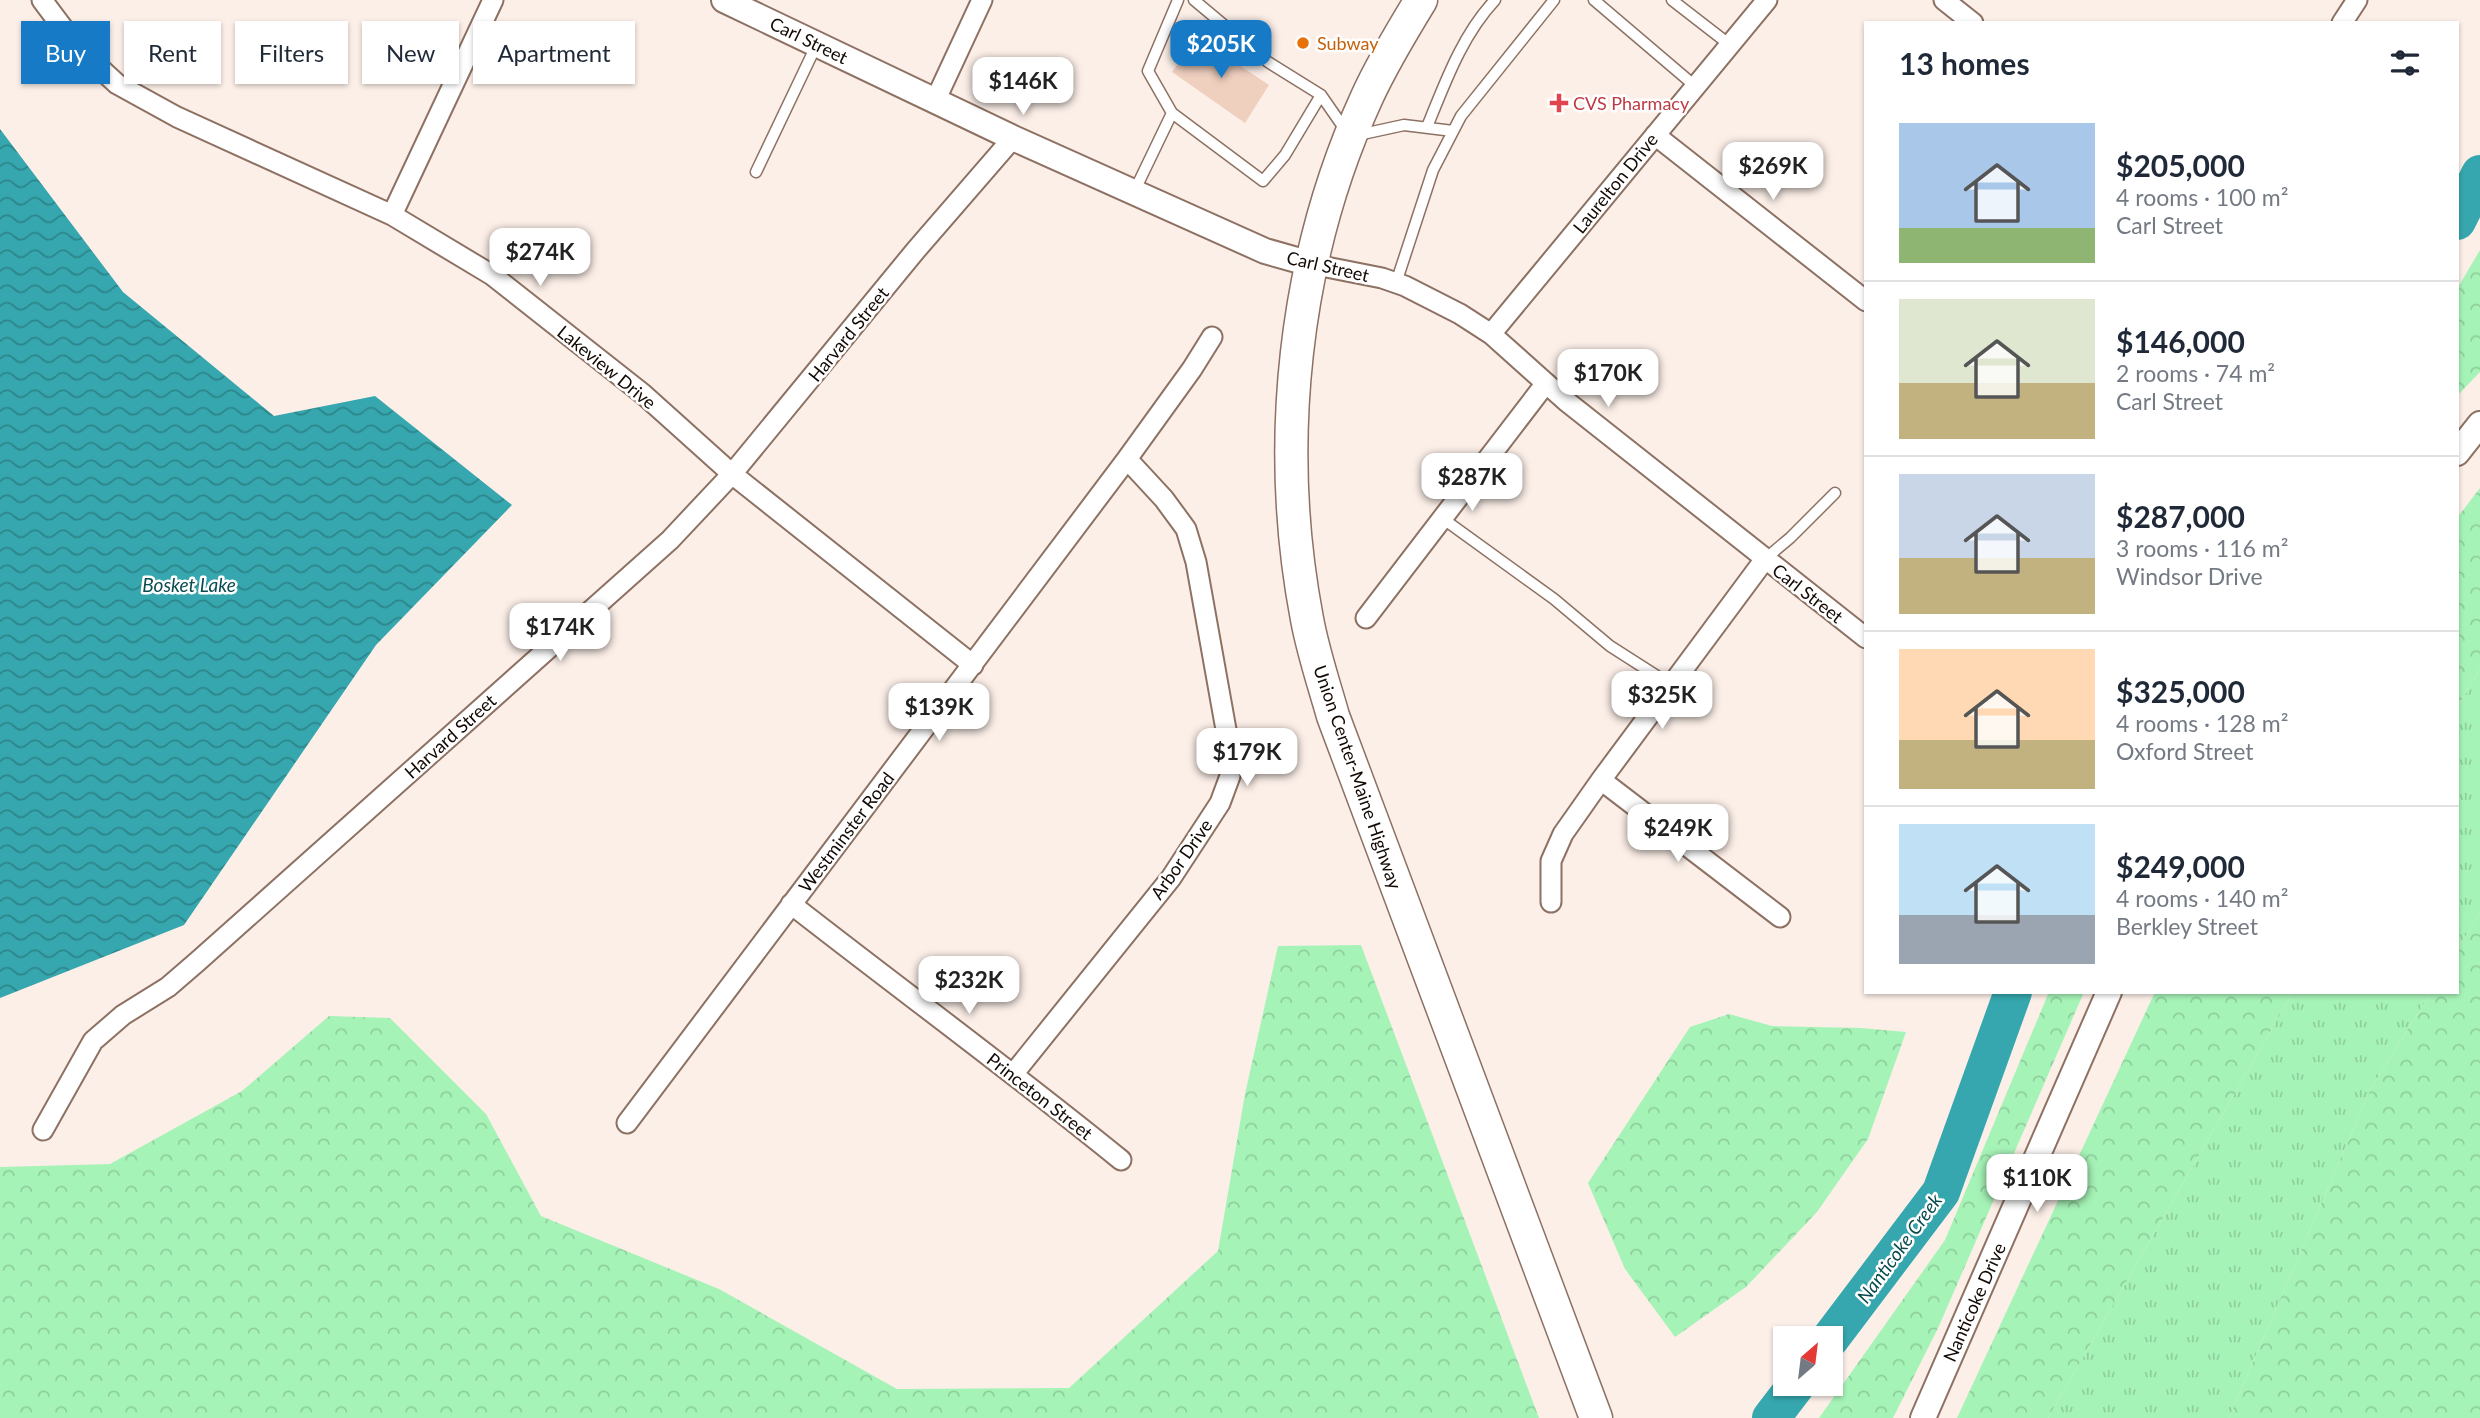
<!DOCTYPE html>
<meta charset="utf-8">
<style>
body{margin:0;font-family:Lato,sans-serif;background:#f2f2f3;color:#1f2937;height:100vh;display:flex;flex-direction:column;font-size:26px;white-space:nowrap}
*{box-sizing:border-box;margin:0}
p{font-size:23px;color:#747a83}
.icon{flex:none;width:38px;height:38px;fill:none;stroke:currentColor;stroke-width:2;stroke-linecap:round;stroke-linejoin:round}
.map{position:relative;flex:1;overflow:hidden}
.panel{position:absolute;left:1864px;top:21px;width:595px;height:973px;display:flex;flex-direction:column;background:#fff;border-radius:0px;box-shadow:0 2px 5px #0004}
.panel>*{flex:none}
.guide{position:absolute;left:21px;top:21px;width:665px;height:63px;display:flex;gap:14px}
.needle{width:46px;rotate:28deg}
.controls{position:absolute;left:1773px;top:1326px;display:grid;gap:14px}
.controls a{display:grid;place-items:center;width:70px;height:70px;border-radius:0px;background:#fff;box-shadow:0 2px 5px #0004;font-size:35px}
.price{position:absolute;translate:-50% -60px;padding:0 16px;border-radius:14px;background:#fff;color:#222;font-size:23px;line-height:46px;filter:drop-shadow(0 2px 4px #0008)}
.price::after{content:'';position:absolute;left:50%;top:42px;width:21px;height:16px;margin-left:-10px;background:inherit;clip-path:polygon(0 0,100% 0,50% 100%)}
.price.on{background:#167ac6;color:#fff}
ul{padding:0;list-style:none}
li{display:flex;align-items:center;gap:21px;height:175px;padding:0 35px}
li+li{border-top:2px solid #e0e1e3}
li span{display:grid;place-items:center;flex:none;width:196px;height:140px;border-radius:0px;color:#555}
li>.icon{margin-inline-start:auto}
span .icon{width:84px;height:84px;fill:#fffc;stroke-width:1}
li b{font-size:30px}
h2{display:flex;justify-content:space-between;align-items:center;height:84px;padding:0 35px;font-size:30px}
.chip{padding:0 24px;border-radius:0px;background:#fff;box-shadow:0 2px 5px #0004;font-size:24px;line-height:63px}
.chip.on{background:#167ac6;color:#fff}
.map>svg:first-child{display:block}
.grass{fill:url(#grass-tufts)}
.forest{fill:url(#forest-crowns)}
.water{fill:url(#water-waves)}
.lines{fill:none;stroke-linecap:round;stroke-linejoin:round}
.river{stroke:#36a7ae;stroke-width:38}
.building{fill:#efd0bf}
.service-casing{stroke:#8d7162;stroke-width:13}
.minor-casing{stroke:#8d7162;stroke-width:23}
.tertiary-casing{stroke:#8d7162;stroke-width:28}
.primary-casing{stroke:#8d7162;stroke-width:35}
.service{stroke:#fff;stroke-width:10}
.minor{stroke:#fff;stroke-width:19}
.tertiary{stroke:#fff;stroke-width:24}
.primary{stroke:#fff;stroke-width:32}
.food-dot{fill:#e8710a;stroke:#fff;stroke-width:2.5}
.health-dot{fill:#e0444e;stroke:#fff;stroke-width:2.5}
.labels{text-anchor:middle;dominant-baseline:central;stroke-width:5;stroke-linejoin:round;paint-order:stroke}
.street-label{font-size:18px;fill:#120904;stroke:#fff}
.food-label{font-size:18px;fill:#c56008;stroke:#fff;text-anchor:start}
.health-label{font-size:18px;fill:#be3a42;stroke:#fff;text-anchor:start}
.water-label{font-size:19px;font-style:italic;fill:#084c50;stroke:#fff}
</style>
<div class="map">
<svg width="2480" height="1418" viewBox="0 0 2480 1418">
<defs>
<pattern id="grass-tufts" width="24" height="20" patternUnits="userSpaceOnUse" patternTransform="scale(1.75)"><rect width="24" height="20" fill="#a6f3b7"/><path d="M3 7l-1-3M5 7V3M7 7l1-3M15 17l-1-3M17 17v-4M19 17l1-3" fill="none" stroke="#8ecf9c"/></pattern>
<pattern id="forest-crowns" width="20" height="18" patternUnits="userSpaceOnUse" patternTransform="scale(1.75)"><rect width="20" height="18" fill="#a6f3b7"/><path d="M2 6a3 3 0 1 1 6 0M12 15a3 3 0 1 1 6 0" fill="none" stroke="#8ecf9c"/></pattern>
<pattern id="water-waves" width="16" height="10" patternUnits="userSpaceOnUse" patternTransform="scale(1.75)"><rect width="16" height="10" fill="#36a7ae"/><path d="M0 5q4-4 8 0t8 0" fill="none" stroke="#2c868b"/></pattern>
</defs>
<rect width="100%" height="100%" fill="#fcefe8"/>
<!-- grass -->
<path class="grass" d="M2480 668V913L2457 950V708Z
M2293 992H2431L2370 1090 2229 1418H2048Z"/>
<!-- forest -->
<path class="forest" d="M2480 250V372L2457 396V289Z
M2480 488V668L2457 708V518Z
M2480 913V1418H2229L2370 1090 2431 992H2457V950Z
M1361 945 1539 1418H0V1167L110 1164 242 1091 329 1016 390 1018 486 1114 541 1216 719 1289 897 1389 1069 1388 1218 1251 1245 1094 1278 946Z
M2049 992H2084L1939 1326 1893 1418H1819L1945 1240Z
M2155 992H2293L2048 1418H1957Z
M1729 1014 1772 1026 1861 1028 1906 1032 1868 1139 1817 1212 1746 1287 1675 1337 1625 1269 1588 1183 1690 1027Z"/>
<!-- water -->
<path class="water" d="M0 129 123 292 274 416 375 396 512 505 376 645 184 925 0 998Z"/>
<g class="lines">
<!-- river -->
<path class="river" d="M2457 221 2480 174
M1830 1339 1941 1192 2013 992
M1771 1418 1797 1384"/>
</g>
<!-- building -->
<path class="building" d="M1197 37 1269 85 1245 123 1172 72Z"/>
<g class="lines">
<!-- service casing -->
<g class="service-casing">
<path id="service" d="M1194 0 1268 62 1321 95 1346 131
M1594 0 1695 86
M1672 0 1730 45
M1172 113 1263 181 1285 155 1321 95
M1427 127C1445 83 1462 35 1495 0
M1358 135 1404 125 1453 131
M756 172 816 46
M1134 192 1172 113 1148 71 1178 0
M1396 283 1433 170 1461 116 1554 0
M1442 518 1554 599 1610 646 1671 685
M1765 559 1790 538 1835 493"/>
</g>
<!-- minor casing -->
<g class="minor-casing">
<path id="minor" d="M42 0 78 48 117 84 177 117 392 215 492 275 643 394 732 474 973 665
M1944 0 1973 23
M2342 23 2357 0
M935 101 982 0
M1655 135 1866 301
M392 215 493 0
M1311 264 1382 278 1405 286 1460 314 1491 334 1566 401 1866 638
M1491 334 1767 0
M1366 618 1546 383
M1601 780 1780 917
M1551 902V861L1563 834 1601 780 1765 559
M791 904C901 990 1013 1072 1121 1160
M1014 1073 1171 878 1220 803 1230 776V752L1196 562 1186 529 1164 499 1127 459
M627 1123 1127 459 1192 369 1212 337
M43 1130 93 1041 123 1015 168 987 197 962 670 540 732 474 916 250 1013 138"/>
</g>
<!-- tertiary casing -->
<g class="tertiary-casing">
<path id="tertiary" d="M724 0 1013 138 1265 251 1311 264
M2457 453 2480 424
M1923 1418 2109 992"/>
</g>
<!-- primary casing -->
<g class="primary-casing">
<path id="primary" d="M1421 0C1402 31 1382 64 1367 97 1293 258 1274 446 1307 619 1313 652 1324 684 1333 716L1596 1418"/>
</g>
<!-- service -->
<use href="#service" class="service"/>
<!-- minor -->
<use href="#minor" class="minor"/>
<!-- tertiary -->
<use href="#tertiary" class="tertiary"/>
<!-- primary -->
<use href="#primary" class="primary"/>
</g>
<!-- markers -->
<circle class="food-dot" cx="1303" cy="43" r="7"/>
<path class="health-dot" d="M1555.5 92.5h7v7h7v7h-7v7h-7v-7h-7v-7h7z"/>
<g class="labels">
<!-- street labels -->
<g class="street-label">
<text transform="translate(809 40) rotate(26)">Carl Street</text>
<text transform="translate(1615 183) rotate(-51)">Laurelton Drive</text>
<text transform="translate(1328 266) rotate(13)">Carl Street</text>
<text transform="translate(848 334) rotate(-51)">Harvard Street</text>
<text transform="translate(607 367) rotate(39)">Lakeview Drive</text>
<text transform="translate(1808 593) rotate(38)">Carl Street</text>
<text transform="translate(450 736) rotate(-42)">Harvard Street</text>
<text transform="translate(1358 777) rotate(71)">Union Center-Maine Highway</text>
<text transform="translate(846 832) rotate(-53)">Westminster Road</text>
<text transform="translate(1181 859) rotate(-55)">Arbor Drive</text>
<text transform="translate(1040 1096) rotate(38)">Princeton Street</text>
<text transform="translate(1974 1302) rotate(-66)">Nanticoke Drive</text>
</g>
<!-- food labels -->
<g class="food-label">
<text x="1317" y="43">Subway</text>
</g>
<!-- health labels -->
<g class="health-label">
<text x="1573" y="103">CVS Pharmacy</text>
</g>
<!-- water labels -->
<g class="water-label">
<text x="189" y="584">Bosket Lake</text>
<text transform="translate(1899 1248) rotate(-54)">Nanticoke Creek</text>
</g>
</g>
</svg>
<div class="controls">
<a><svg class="needle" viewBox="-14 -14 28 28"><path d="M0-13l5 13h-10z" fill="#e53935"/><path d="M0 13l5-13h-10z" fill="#747a83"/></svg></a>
</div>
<b class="price on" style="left:1221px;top:80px">$205K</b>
<b class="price" style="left:1023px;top:117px">$146K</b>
<b class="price" style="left:1773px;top:202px">$269K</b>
<b class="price" style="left:540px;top:288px">$274K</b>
<b class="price" style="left:1608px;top:409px">$170K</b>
<b class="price" style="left:1472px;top:513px">$287K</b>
<b class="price" style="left:560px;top:663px">$174K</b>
<b class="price" style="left:1662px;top:731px">$325K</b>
<b class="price" style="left:939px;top:743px">$139K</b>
<b class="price" style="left:1247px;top:788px">$179K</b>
<b class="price" style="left:1678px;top:864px">$249K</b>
<b class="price" style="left:969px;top:1016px">$232K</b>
<b class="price" style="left:2037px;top:1214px">$110K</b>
<div class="guide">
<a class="chip on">Buy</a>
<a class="chip">Rent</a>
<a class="chip">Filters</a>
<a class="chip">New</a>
<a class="chip">Apartment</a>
</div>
<section class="panel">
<h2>13 homes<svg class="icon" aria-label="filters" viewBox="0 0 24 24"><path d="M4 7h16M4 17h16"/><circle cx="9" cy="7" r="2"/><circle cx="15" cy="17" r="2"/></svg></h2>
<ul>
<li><span style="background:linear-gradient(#a9c7e8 75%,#8fb573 0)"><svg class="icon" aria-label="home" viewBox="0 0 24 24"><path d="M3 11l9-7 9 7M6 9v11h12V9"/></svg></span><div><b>$205,000</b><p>4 rooms · 100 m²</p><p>Carl Street</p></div></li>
<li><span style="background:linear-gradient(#dfe7d0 60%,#c2b280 0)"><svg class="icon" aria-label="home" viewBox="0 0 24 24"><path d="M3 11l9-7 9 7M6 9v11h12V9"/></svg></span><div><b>$146,000</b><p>2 rooms · 74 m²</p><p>Carl Street</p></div></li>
<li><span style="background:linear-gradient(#c9d6e8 60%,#c2b280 0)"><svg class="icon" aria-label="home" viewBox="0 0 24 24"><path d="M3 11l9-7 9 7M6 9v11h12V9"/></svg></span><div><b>$287,000</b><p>3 rooms · 116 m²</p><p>Windsor Drive</p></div></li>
<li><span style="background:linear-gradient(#ffd9b3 65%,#c2b280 0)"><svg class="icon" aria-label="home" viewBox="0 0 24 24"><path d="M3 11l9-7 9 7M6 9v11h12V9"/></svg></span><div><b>$325,000</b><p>4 rooms · 128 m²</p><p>Oxford Street</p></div></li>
<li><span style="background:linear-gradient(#bfe0f5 65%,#9aa5b1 0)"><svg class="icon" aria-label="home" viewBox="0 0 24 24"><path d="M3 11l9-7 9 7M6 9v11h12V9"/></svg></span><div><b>$249,000</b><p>4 rooms · 140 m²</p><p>Berkley Street</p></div></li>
</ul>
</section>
</div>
